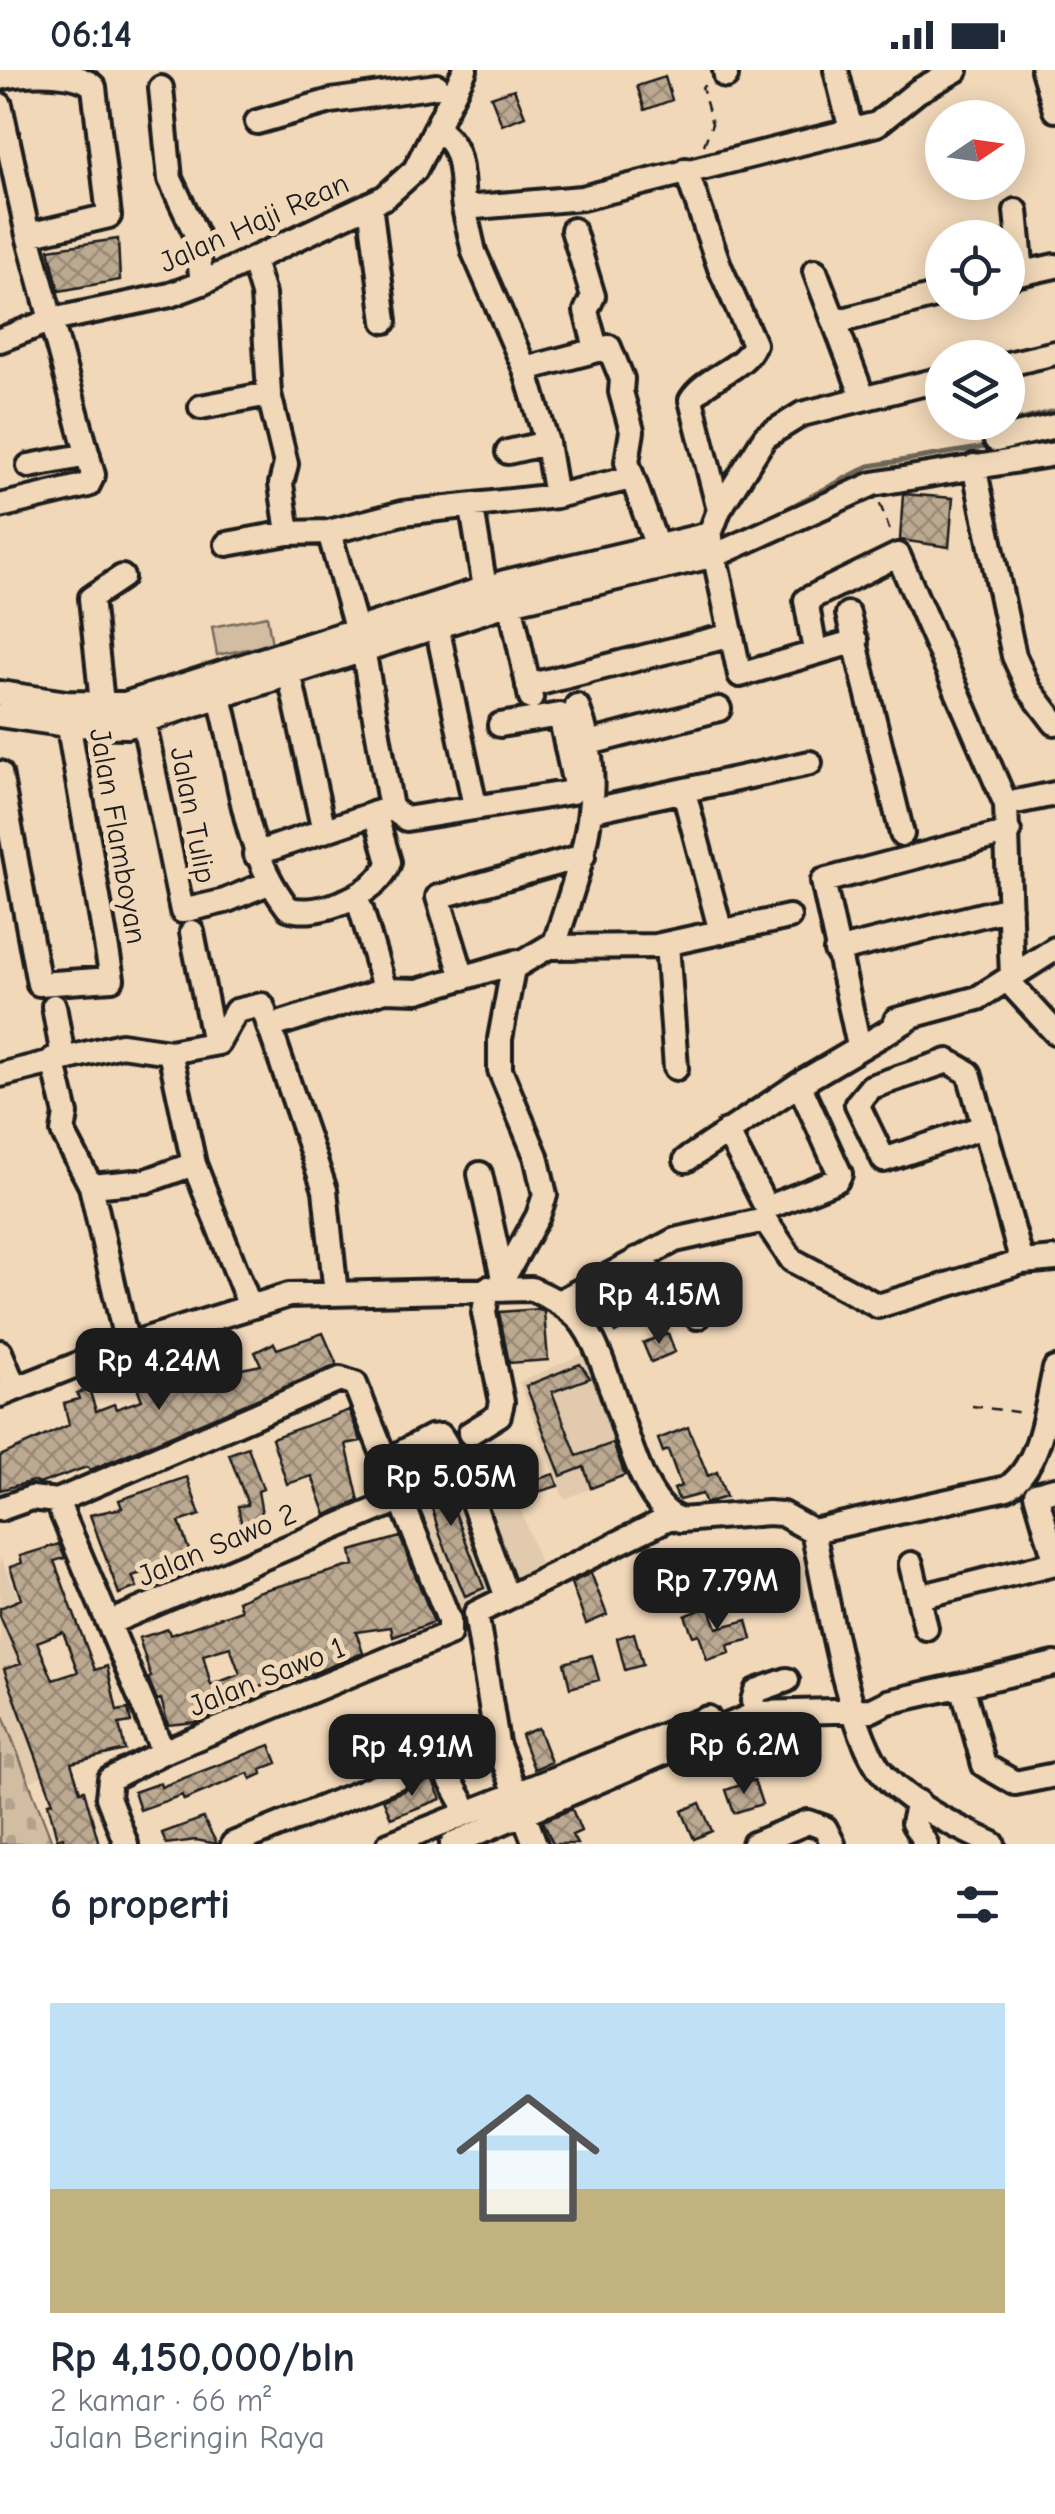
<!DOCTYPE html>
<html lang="id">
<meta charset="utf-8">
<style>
body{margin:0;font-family:"Comic Neue",sans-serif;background:#f2f2f3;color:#1f2937;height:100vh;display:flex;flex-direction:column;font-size:38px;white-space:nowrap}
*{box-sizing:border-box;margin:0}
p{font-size:32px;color:#747a83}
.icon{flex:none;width:55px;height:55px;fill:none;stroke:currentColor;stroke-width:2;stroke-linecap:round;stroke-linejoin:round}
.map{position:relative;height:1774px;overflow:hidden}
.side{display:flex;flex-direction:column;background:#fff;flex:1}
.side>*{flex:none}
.needle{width:65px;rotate:77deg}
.controls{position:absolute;left:925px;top:30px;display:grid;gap:20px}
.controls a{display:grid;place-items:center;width:100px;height:100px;border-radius:50%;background:#fff;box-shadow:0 5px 25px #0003;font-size:50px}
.price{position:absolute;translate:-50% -85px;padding:0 22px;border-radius:20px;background:#1c1c1c;color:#fff;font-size:32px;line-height:65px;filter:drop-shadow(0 2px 5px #0008)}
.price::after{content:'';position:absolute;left:50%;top:60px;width:30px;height:22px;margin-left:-15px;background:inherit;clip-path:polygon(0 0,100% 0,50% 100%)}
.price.active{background:#222;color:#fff}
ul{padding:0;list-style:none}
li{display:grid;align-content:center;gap:20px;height:530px;padding:0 50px}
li+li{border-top:2px solid #e0e1e3}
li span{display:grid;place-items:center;height:310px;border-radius:0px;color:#555}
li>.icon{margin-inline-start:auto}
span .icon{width:180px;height:180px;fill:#fffc;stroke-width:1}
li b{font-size:42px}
h2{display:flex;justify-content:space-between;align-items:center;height:120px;padding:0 50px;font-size:42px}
.status{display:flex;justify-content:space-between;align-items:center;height:70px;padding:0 50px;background:#fff;direction:ltr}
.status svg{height:28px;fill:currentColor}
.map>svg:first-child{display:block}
.built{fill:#e1caad}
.grass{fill:#d2bca2;stroke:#776c5f;stroke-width:2.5}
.cemetery{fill:url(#cemetery-stones);stroke:#776c5f;stroke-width:2.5}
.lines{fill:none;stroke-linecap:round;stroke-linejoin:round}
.stream{stroke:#6e6559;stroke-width:5}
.building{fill:url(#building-cross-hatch);stroke:#1c1c1c;stroke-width:2.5;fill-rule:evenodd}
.minor-casing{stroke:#1c1c1c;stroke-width:30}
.path{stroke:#1c1c1c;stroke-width:2.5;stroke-dasharray:10 8;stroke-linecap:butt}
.minor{stroke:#f1d8b9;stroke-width:22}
.labels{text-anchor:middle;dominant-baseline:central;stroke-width:10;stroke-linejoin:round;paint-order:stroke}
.street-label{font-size:30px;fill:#1c1c1c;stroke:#f1d8b9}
</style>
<div class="status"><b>06:14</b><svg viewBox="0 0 49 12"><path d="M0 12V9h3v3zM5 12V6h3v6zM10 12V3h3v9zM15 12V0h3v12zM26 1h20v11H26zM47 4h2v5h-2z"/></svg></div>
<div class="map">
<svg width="1055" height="1774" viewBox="0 0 1055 1774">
<defs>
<pattern id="cemetery-stones" width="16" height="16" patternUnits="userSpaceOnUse" patternTransform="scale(2.5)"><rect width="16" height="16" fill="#d2bca2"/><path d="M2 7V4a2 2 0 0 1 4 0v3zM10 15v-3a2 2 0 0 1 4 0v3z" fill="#b4a18b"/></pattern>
<pattern id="building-cross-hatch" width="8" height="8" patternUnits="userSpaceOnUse" patternTransform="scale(2.5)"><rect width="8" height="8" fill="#bca992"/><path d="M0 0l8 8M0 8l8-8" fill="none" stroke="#988976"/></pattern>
</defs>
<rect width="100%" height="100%" fill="#f1d8b9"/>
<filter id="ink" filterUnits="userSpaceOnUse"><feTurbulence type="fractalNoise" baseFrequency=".01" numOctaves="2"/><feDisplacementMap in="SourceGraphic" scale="20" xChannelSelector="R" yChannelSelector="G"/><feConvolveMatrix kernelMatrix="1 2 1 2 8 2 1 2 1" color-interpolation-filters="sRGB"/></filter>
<g filter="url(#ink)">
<!-- built -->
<path class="built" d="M585 1283 633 1402 564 1429 519 1312Z
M488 1350 541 1496 461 1546 401 1384Z
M0 1487 87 1685 29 1712 0 1638Z"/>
<!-- grass -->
<path class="grass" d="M267 546 272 574 217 585 212 557Z"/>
<!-- cemetery -->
<path class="cemetery" d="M0 1638 53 1774H0Z"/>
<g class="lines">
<!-- stream -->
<path class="stream" d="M998 356 1055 341
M965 363 982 359
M754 456 869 396 991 376"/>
</g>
<!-- building -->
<path class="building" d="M665 7 672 30 645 40 637 16Z
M514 19 525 46 502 55 491 27Z
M118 169 120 210 59 221 49 179Z
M903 424 953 428 949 477 900 470Z
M634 1209 652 1242 615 1263 596 1229Z
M540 1239 544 1242 548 1290 509 1293 499 1242Z
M323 1263 337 1295 90 1400 87 1397 39 1414 33 1411 0 1420V1386L69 1355 64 1333 79 1329 77 1323 89 1319 96 1341 114 1334 116 1339 142 1330 133 1307 149 1301 154 1317 205 1299 226 1296 227 1302 261 1295 255 1282 274 1273 277 1279Z
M668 1263 675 1282 651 1292 643 1273Z
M580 1294 590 1308 552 1322 577 1386 613 1373 625 1405 591 1418 584 1397 561 1406 526 1316Z
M349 1340 361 1371 346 1374 359 1431 326 1445 312 1406 287 1414 272 1368Z
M688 1357 708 1406 717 1402 726 1427 706 1433 702 1424 679 1430 674 1419 681 1416 668 1380 663 1382 658 1369Z
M248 1377 263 1419 258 1421 265 1461 258 1463 255 1455 242 1457 238 1436 248 1435 229 1384Z
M493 1389 508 1425 490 1432 473 1393Z
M445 1393 448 1408 442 1409 484 1518 465 1526 440 1465 420 1398Z
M554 1404 558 1416 518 1428 515 1416Z
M187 1407 200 1445 179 1452 196 1500 177 1507 174 1493 132 1506 137 1517 119 1524 90 1445 122 1438 119 1430Z
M400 1467 434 1552 393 1567 391 1557 356 1562 363 1583 314 1603 243 1621 245 1625 211 1639 213 1645 196 1652 168 1655 161 1629 157 1630 148 1608 151 1607 139 1568 168 1559 170 1565 241 1540 238 1531 257 1522 354 1495 351 1481ZM230 1577 240 1604 211 1615 203 1585Z
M59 1474 65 1488 54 1491 95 1600 107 1596 117 1641 128 1639 131 1652 119 1654 125 1680 71 1693 80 1721 84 1720 99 1774H65L63 1767 57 1769 48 1733 53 1732 4 1599 21 1594 0 1546V1538L21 1529 10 1497 22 1493 20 1486ZM63 1562 78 1602 53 1610 37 1572Z
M591 1503 607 1545 586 1554 571 1513Z
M709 1536 717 1558 747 1550 752 1569 728 1575 730 1583 707 1590 699 1564 693 1566 685 1546Z
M634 1563 643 1595 625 1600 617 1568Z
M592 1585 599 1610 570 1618 564 1593Z
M538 1658 551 1692 534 1699 521 1665Z
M270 1675 277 1693 261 1699 262 1704 251 1709 248 1703 184 1730 182 1725 140 1740 134 1722 160 1713 161 1717Z
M432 1709 441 1729 391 1748 383 1729Z
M754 1710 762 1734 734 1743 726 1720Z
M700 1733 712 1761 694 1769 682 1741Z
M572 1739 581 1761 572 1765 577 1774H553L543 1751Z
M203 1748 217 1774 196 1770 166 1774 162 1763Z"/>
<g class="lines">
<!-- minor casing -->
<g class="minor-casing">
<path id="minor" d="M725 0 726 6
M836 0 851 60
M1043 0 1055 40
M0 8C25 2 77 0 94 17L109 146 28 165
M161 18 170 109 196 164 202 213
M0 35 28 165 93 405 88 415 0 436
M257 52 331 31 437 16
M436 58C466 78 459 106 464 138L582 128 877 54 918 21 956 0
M686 100 720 198 754 274C744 300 706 306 691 330L719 440
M370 134 385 251
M464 138 474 182 525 299 547 373 508 382
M1016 141 1022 203
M573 160 593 226 586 241 596 278
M253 191 263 224 269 324 286 394 281 414 288 463
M815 201 863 327
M1010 206 1055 196
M836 252 942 224
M0 270 52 250 170 225 202 213 385 127 415 100 465 0
M1008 294 1055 283
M525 299 609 277 622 309 621 322 632 361 627 392 656 474
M201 337 269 324
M987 352 996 370 1055 356
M547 373 556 426
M29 396 88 385
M974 396 1014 586 1029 619 1055 653
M472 438 485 518
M329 462 365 590 391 738
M227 474 288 463 329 462 402 443 556 426 631 408
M507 518 531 628
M848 544 902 764
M437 556 475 736
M856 571 740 605 710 464 719 440 765 367 802 344 942 309
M815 581 806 530 898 485 1006 734 1012 909
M287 593 324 761
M216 614C240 690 238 774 288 838 316 849 381 823 389 792L375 743
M528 616 732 565
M0 623 66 633 125 634 505 512 710 464
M102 633 91 528 122 507
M141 639 182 841 225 831 268 813
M0 645 68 655 128 656 510 533 716 485 873 414 1055 384
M589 673 719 639
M0 703 39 914 112 909 66 640
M684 722 721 862
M1006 734 1055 724
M593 740 810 693
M255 784 391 738 406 749 572 722 575 715 560 645 500 655
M361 839 385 920
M192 862 214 973
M667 874 676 998
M552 877 656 876 789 847
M836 881 1010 838
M463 908 438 827 583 786
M1009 912 1055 962
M54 936 63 987
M896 950 978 928 1055 879
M269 957 385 920 418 921 516 892
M859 976 823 811 1009 762
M170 982 194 1094 249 1234
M53 989 66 1044 63 1062 91 1116 127 1275
M0 1005 121 975 170 982 218 973 236 941 262 935 325 1120 336 1224
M983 1057 884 1090 857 1034 871 1017 948 991 969 1003 1022 1192
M727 1061 764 1133 774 1135 837 1110 840 1104 799 1014
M686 1090 799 1014 909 949
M480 1104 503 1208
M91 1116 146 1111 194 1094
M637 1189 697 1247
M498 1218 538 1146 545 1125 536 1086 500 1000V969L513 898 555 873C581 793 610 718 577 636
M559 1232 675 1170 765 1150 792 1190 878 1236 1022 1192 1055 1189
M0 1282 15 1319
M0 1325 127 1275 289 1225 531 1219C548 1226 564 1234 577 1247 618 1290 627 1432 681 1450L768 1443 782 1444 813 1461
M470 1363 499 1345 502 1332 484 1243 488 1218
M388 1390 431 1367 441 1366 446 1374
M467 1416 506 1525
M1055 1419 1036 1424 1055 1490
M57 1431 163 1682
M0 1439 31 1428 57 1431 340 1309 355 1314 449 1550V1564L163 1682 110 1709 108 1727 126 1774
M813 1461C826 1520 847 1661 883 1704 909 1735 957 1757 993 1774
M813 1461 1007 1418C1042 1394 1046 1338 1055 1299
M911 1494 926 1558
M919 1527 1055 1493
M109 1553 404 1428
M962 1615 984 1695 1015 1713 1055 1705
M753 1631 756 1621 787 1610
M918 1732 913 1753 926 1774
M233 1774 435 1692H440L468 1742
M389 1774 708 1648
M452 1774 757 1643 872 1640 888 1632 1055 1594
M535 1774 497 1673 476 1543 671 1447
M754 1774 808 1752 825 1758 833 1774"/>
</g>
<!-- path -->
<path class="path" d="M704 75 712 54 702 17 706 15
M880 434 891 464
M972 1336 1024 1343"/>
<!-- minor -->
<use href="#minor" class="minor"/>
</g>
</g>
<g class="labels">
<!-- street labels -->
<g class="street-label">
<text transform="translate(254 153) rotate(-24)">Jalan Haji Rean</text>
<text transform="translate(193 745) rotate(79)">Jalan Tulip</text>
<text transform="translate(118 766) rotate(80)">Jalan Flamboyan</text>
<text transform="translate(217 1475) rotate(-23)">Jalan Sawo 2</text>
<text transform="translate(267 1607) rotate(-22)">Jalan Sawo 1</text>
</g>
</g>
</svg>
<div class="controls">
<a><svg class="needle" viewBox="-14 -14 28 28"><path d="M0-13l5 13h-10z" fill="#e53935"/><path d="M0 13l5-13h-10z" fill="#747a83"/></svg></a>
<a><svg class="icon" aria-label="locate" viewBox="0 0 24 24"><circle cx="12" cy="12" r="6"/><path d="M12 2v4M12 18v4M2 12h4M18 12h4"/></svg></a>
<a><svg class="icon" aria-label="layers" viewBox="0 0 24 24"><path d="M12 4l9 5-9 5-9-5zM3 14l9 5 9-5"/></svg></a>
</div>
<b class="price active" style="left:659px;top:1277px">Rp 4.15M</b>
<b class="price" style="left:159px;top:1343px">Rp 4.24M</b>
<b class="price" style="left:451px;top:1459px">Rp 5.05M</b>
<b class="price" style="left:717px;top:1563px">Rp 7.79M</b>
<b class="price" style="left:744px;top:1727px">Rp 6.2M</b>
<b class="price" style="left:412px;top:1729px">Rp 4.91M</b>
</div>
<section class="side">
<h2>6 properti<svg class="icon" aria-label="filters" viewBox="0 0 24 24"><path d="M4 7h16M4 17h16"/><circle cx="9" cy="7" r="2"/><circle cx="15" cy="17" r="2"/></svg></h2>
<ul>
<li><span style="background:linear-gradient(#bfe0f5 60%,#c2b280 0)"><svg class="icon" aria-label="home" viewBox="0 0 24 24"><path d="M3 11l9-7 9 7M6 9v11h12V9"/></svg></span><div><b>Rp 4,150,000/bln</b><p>2 kamar · 66 m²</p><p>Jalan Beringin Raya</p></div></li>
</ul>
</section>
